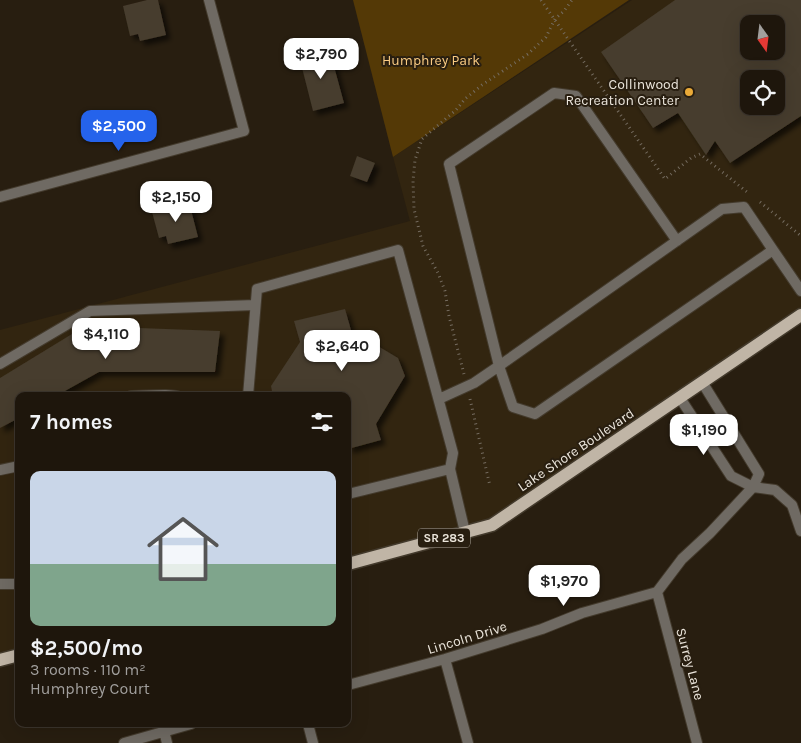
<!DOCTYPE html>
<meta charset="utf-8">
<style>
body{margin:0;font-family:Karla,sans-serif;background:#261f15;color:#f1f3f6;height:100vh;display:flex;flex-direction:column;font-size:19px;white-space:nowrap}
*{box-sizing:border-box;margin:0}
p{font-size:16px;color:#a19f9d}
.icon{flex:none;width:28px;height:28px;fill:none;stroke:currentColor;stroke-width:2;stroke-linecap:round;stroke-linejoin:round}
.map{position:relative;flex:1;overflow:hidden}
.sheet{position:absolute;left:15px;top:392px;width:336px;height:335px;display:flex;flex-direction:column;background:#1e160c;border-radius:10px;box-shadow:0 5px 20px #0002,0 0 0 1px #3c352d}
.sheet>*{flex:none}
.needle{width:32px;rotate:166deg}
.buttons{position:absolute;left:740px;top:15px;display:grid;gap:10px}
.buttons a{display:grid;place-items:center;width:45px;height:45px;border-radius:10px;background:#1e160c;box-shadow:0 5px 20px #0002,0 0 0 1px #3c352d;font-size:25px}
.price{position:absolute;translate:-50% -42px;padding:0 11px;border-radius:10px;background:#fff;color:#222;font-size:16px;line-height:32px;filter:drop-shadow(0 1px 2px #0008)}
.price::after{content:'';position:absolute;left:50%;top:30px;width:15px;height:11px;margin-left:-8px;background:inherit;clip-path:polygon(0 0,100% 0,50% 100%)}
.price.selected{background:#2563eb;color:#fff}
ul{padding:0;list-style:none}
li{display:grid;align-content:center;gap:10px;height:265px;padding:0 15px}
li+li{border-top:1px solid #3c352d}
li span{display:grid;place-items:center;height:155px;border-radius:10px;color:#555}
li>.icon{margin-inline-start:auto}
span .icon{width:90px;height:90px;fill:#fffc;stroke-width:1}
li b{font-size:21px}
h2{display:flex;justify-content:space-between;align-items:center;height:60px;padding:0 15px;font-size:21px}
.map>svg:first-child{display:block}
.built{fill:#322510;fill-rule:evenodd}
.green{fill:#543906}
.building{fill:#463c2d;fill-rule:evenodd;filter:url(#shadow)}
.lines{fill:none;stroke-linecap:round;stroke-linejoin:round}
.service-casing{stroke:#433a2c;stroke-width:12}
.minor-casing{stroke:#433a2c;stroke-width:12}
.primary-casing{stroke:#433a2c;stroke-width:15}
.path{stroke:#756c60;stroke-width:3;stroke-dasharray:1 4;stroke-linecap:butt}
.service{stroke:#6f6a63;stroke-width:10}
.minor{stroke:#6f6a63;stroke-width:10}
.primary{stroke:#c0b5a6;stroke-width:12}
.poi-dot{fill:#eaaa38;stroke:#281e10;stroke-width:2}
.labels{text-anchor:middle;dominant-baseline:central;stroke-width:4;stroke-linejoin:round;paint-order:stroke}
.shield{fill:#281e10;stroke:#b0a99e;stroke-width:1}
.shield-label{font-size:12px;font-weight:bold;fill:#ebe5db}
.park-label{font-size:14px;fill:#fbcc83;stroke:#281e10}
.poi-label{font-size:14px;fill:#ebe5db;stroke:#281e10;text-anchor:end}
.street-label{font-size:14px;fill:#ebe5db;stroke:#281e10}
</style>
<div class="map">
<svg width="801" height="743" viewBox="0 0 801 743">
<defs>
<filter id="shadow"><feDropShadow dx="4.5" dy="4.5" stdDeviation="2.5" flood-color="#0009"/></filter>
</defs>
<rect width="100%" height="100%" fill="#281e10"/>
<!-- built -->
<path class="built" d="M632 0H801V315L492 525 348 564V396H19V655L0 660V330L410 221 393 157ZM749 24H776V51H749ZM749 79H776V106H749Z"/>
<!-- green -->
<path class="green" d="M353 0H629L393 157Z"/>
<!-- building -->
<path class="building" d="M147 0H158L166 35 140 41 138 34 130 36 123 6Z
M675 0H801V116L730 163 715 141 706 155 678 113 653 128 601 52ZM749 24H776V51H749ZM749 79H776V106H749Z
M329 48 344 103 313 111 299 56Z
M357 156 375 163 367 182 350 176Z
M189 202 198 237 168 244 166 236 159 238 152 212Z
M345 309 351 330 398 358 405 376 376 424 381 440 348 449V396H273L271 386 300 342 294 321Z
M85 326 220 331 215 372H99L56 396H19V418L0 428V378Z"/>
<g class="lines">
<!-- service casing -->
<g class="service-casing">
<path id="service" d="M773 250 801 291
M0 364 90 311 255 305
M131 396 165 395 177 396
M248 396 257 289 398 250 453 453 450 469 465 532
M439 399 474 383 499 366 722 209 744 207 773 250 535 414 513 407 499 366 449 164 554 93 576 96 677 241
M0 470 19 466
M348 494 450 469
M0 584H19"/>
</g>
<!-- minor casing -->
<g class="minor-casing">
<path id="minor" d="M0 197 244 131 209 0
M680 398 731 476 753 487 775 490 792 505 801 531
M657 592 697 743
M445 659 468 743
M348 685 445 659 542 629 582 613 657 592 682 559 710 533 753 487 759 474 702 382
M308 724 313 743
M164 731 167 743
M124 743 191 724"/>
</g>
<!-- primary casing -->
<g class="primary-casing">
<path id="primary" d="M348 564 492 525 801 315
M0 660 19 655"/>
</g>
<!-- path -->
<path class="path" d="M541 0 665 179 691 158 700 154 747 192
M760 202 801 236
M464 374 449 316 445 291 438 273 423 246 414 209 413 181 415 160 422 139 456 110 465 99 482 85 528 54 546 37 555 19 564 11 572 0
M470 399 490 486"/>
<!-- service -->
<use href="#service" class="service"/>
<!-- minor -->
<use href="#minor" class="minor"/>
<!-- primary -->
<use href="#primary" class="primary"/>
</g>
<!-- markers -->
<circle class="poi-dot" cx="689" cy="92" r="5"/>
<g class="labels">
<!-- shield labels -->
<rect class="shield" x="418" y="528.5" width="52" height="19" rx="4"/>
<g class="shield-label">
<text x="444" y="538">SR 283</text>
</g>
<!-- park labels -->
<g class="park-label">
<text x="431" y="60">Humphrey Park</text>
</g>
<!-- poi labels -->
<g class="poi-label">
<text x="679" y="84">Collinwood<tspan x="679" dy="16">Recreation Center</tspan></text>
</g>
<!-- street labels -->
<g class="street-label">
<text transform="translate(576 450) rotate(-34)">Lake Shore Boulevard</text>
<text transform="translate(467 638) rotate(-17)">Lincoln Drive</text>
<text transform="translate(690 664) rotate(75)">Surrey Lane</text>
</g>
</g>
</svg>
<div class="buttons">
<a><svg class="needle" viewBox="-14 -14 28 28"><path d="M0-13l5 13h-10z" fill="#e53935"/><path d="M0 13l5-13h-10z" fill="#a19f9d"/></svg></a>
<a><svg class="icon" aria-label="locate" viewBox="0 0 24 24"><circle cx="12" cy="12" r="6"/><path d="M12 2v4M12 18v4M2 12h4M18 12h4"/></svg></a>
</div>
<b class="price" style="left:321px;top:80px">$2,790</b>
<b class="price selected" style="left:119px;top:152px">$2,500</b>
<b class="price" style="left:176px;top:223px">$2,150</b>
<b class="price" style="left:106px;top:360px">$4,110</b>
<b class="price" style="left:342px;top:372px">$2,640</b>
<b class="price" style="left:704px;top:456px">$1,190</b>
<b class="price" style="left:564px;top:607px">$1,970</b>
<section class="sheet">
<h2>7 homes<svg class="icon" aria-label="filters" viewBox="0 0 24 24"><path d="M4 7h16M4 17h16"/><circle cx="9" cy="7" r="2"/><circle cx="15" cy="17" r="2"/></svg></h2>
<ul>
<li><span style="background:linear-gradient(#c9d6e8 60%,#7fa58c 0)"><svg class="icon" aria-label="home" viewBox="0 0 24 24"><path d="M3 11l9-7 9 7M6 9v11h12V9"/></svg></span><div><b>$2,500/mo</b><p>3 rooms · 110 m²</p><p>Humphrey Court</p></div></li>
</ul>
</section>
</div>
